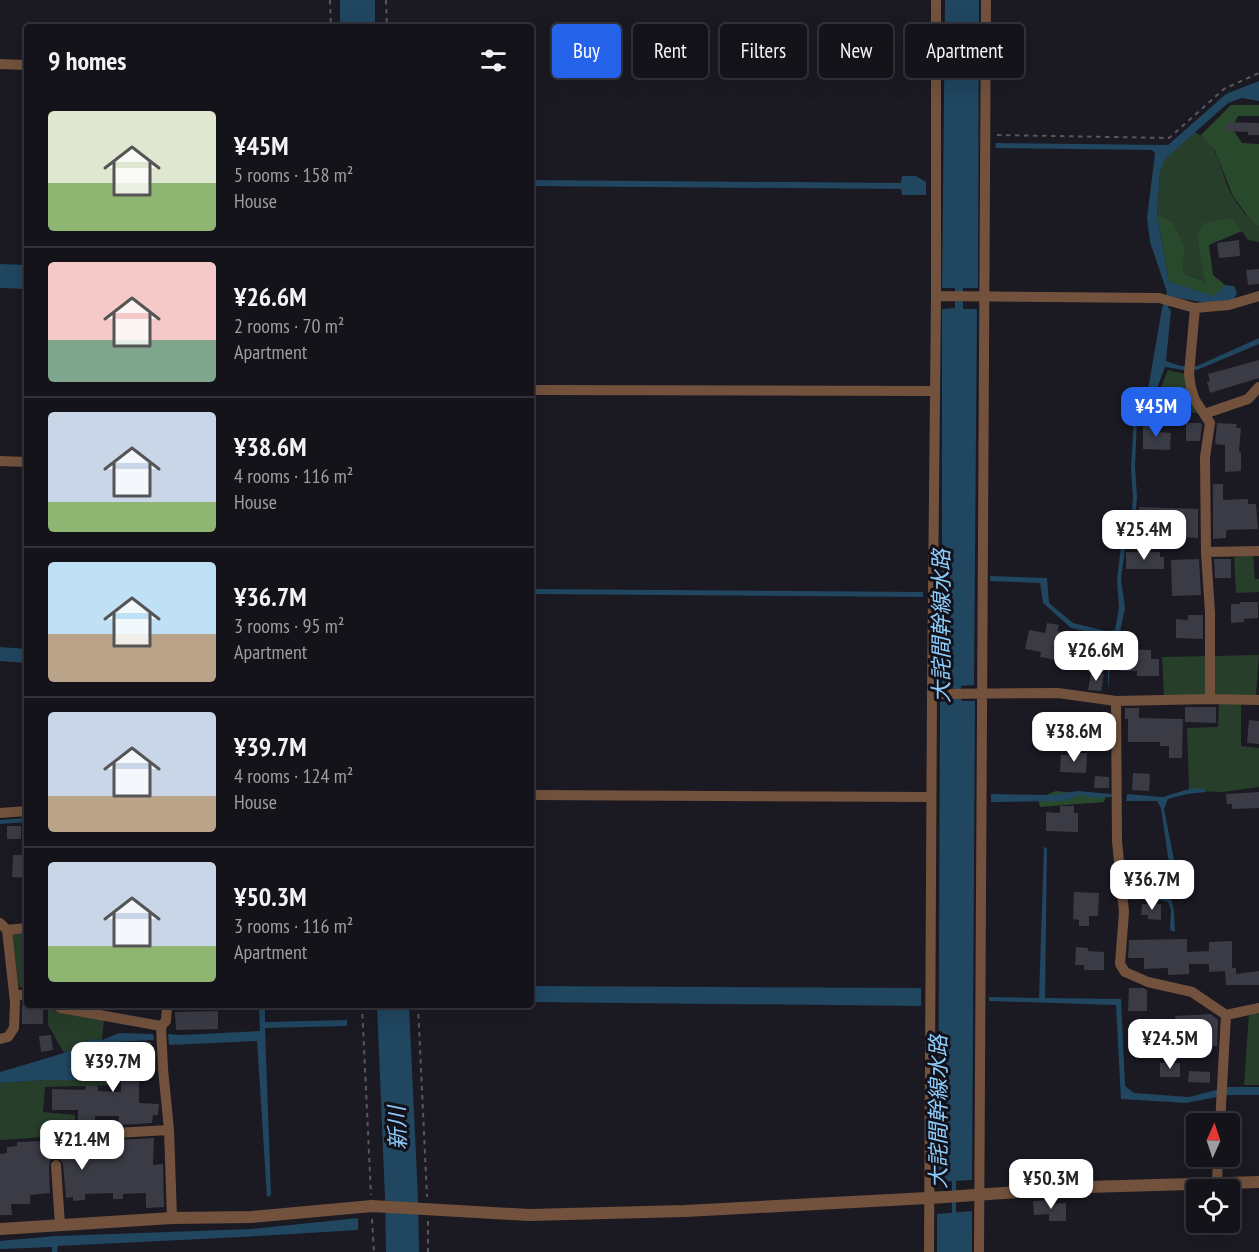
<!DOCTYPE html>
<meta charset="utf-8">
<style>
body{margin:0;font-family:"PT Sans Narrow","Noto Sans JP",sans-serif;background:#1d1c23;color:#f1f3f6;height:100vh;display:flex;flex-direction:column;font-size:22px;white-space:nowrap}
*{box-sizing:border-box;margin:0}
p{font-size:20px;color:#9d9ea2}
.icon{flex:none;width:33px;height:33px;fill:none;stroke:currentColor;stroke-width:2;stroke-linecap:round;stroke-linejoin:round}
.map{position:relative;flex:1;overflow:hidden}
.drawer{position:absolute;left:24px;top:24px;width:510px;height:984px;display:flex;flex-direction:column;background:#14131a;border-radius:6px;box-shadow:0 6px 24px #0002,0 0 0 2px #333239}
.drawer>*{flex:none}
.top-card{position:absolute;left:552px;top:24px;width:570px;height:54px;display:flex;gap:12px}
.needle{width:39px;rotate:3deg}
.controls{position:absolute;left:1186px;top:1113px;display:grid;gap:12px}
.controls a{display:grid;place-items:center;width:54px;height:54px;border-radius:6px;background:#14131a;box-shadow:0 6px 24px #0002,0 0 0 2px #333239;font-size:30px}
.price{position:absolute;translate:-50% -51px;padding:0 14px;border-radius:12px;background:#fff;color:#222;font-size:20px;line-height:39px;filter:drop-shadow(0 2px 3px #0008)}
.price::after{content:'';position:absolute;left:50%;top:36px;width:18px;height:14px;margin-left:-9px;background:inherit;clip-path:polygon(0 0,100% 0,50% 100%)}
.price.active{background:#2563eb;color:#fff}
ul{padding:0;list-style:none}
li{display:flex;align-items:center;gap:18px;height:150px;padding:0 24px}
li+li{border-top:2px solid #333239}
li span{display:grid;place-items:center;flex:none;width:168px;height:120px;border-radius:6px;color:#555}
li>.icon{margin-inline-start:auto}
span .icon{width:72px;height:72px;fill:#fffc;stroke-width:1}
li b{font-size:26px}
h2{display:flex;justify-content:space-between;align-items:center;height:72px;padding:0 24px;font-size:26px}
.tag{padding:0 21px;border-radius:6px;background:#14131a;box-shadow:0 6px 24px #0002,0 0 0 2px #333239;font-size:21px;line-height:54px}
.tag.active{background:#2563eb;color:#fff}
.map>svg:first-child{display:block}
.green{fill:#273e2a}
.forest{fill:#29492d}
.water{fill:#204660}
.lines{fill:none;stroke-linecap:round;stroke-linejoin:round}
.stream{stroke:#204660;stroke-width:4}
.building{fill:#3a3b45}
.path{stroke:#58565e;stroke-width:2;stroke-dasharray:4.5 4.5;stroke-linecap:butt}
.minor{stroke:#73523d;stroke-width:10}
.tertiary{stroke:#73523d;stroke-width:12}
.labels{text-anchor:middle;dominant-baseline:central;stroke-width:6;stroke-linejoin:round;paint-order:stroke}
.water-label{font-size:22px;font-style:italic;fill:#8cccfa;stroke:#121019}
</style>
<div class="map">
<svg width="1259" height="1252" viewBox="0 0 1259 1252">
<rect width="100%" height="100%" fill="#1b1922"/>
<!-- green -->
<path class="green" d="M1195 132C1221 145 1220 175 1233 197 1239 207 1247 216 1254 225L1259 226V242L1248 240 1233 218 1197 236 1206 281 1183 274 1173 222 1157 214 1160 173 1163 160Z
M1168 370 1185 374 1186 393 1198 413 1152 410Z
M1253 555 1255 579H1259V592L1236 593 1234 557Z
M1259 655 1256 695 1164 696 1162 657Z
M1219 704H1241V746L1259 748V787L1223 792 1189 791 1187 728 1218 727Z
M27 933V988L19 987 12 934Z
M48 1006 55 1011 104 1019 102 1040 92 1039 64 1053 48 1025Z
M1259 1012V1085H1244L1249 1014Z
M116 1042 115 1085 45 1087 43 1112 75 1115V1135L0 1140V1083L42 1080H76L100 1063 106 1047Z"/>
<!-- forest -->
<path class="forest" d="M1231 105H1259V116H1238L1232 128 1242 143 1259 144V226L1254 225 1233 196 1215 151 1201 135Z
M1157 214 1173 222 1184 246 1183 274 1205 281 1197 236 1204 223 1233 218 1242 231 1209 245 1213 275 1225 285 1215 297 1169 282Z
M1056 791 1106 796 1104 802 1040 807 1038 798Z"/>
<!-- water -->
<path class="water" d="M340 0H375V27H340Z
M945 0H979L978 288H963V309H977L974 685 961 686 962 701H975L972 1180 938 1182 940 702 953 701V685H942V309L955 308V288H942Z
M1259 81V101L1242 98 1228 103 1164 160 1160 173 1157 214 1169 282 1214 296 1225 285 1234 286 1237 293 1234 299 1207 303 1172 297 1168 307 1171 311 1166 361 1181 366H1197L1259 338V344L1197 370H1183L1165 367 1149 410 1137 419 1135 466 1137 497 1133 544 1125 549 1121 579 1125 608 1120 632 1109 637 1111 654 1108 691V657L1105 636 1071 628 1043 603 1040 583 990 581V576L1047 578 1049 603 1073 623 1106 631 1115 630 1119 608 1117 579 1121 546 1129 541 1133 498 1131 468 1134 416 1145 407 1162 308 1167 292 1150 242 1147 218 1155 153 1152 150 995 148 996 143 1168 145 1226 94Z
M902 176H916L926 182V195H902L901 189 531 186V180L901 183Z
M0 264 27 265V289L0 288Z
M531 589 923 592V597L531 594Z
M0 647 27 649V663L0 661Z
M1192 788 1204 789 1206 792 1187 794 1168 799 1164 809 1177 875 1171 898 1174 912 1175 932 1170 930 1171 909 1168 902 1153 898 1132 900 1127 896 1128 893 1138 899 1158 895 1167 898 1173 877 1168 857 1161 808 1157 801H1126L1127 794 1163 797Z
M1078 791 1111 794 1112 797 1093 798 1081 795 1065 801 991 802V794L1053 795Z
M1044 847 1047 848 1045 998 1121 999 1125 1086 1134 1093 1189 1097 1228 1087H1259V1095H1227L1186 1103 1121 1099 1116 1005 989 1001V997L1039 998Z
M531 986 921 988V1006L531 1002Z
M259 1005H265V1022L347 1020V1026L265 1028 271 1195 267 1197 257 1041 169 1045 168 1034 181 1035 260 1031Z
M377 1005H409L418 1199 419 1252H386L385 1198Z
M119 1033 153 1034 154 1040 116 1042 106 1047 100 1063 76 1080H42L0 1083V1072L64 1053 92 1039 102 1040Z
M972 1211V1252H937V1214Z
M358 1218V1230L242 1237 58 1246 57 1252H52V1247L0 1249V1241L56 1236 251 1229Z"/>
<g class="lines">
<!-- stream -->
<path class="stream" d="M0 822 27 820
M954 1217V1177"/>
</g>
<!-- building -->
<path class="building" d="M1227 122 1259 123V135H1248V132L1226 131Z
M1239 240 1240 256 1219 258 1217 243Z
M1259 269V284L1248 285 1246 270Z
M1259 360V378L1210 393 1207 382 1210 381 1208 374Z
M1143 423 1160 424V432L1171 433 1170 450 1143 449Z
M1186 423H1201L1202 425 1200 441H1186Z
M1217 423 1237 424 1236 428H1241L1239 452H1241V471L1225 472V445L1215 444Z
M1213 484H1223V500L1248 499V504H1256L1258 529 1226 530V538L1213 539Z
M1139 507 1198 509V538L1180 537V529H1139Z
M1126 552H1160V557H1164V569H1126Z
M1199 559 1201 595 1172 596 1171 560Z
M1214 559H1231V578H1215Z
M1240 602H1258V618L1244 619V622L1231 623V604H1240Z
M1188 615H1203V639L1176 638V619L1188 620Z
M1047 623 1059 625 1057 631 1086 635 1085 641 1094 642V645H1096L1094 666 1057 663V660L1040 657 1041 652 1025 649 1029 630 1045 633Z
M1121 649 1151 650V659H1159V676H1137V671H1120Z
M1091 672 1104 674 1101 691 1088 690Z
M1185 707H1216V723L1185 722Z
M1125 708H1139V718L1183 719 1182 758H1169V746H1160V742H1128V719H1125Z
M1249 720 1259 721V744L1247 743Z
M1071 753H1087L1086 773 1060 772 1061 755H1071Z
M1133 773 1150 774 1149 791 1132 790Z
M1095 776 1109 777V788H1094Z
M1259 792V808L1232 809V804H1227L1226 794Z
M1060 806H1074V813H1078V832L1046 831V812L1060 813Z
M7 826H21V839H7Z
M13 855H27V878L12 877Z
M1074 892 1099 893 1098 916H1089V926H1079V920L1073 919Z
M1142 904H1161V920L1148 919V915H1141Z
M1187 939V952L1209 951V942L1232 941V968H1236V974L1259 971V985H1226L1225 971 1209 972V964H1189V974L1168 975V968L1144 969V958H1128L1129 940Z
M1076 947 1088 948V951L1104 952V970H1084V965H1075Z
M1129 988H1143L1147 990V1011H1128Z
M22 1005H43V1024H22Z
M218 1011V1029L176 1030 175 1012Z
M1211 1014 1218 1020 1217 1046 1197 1047V1049L1177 1050 1175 1016Z
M51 1035 53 1050 41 1052 39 1036Z
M151 1042 152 1061H145L144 1081H139V1103L159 1104 158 1115H153L152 1123 118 1125 119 1116H95V1127L78 1128V1110H52V1089L85 1090 86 1085 98 1086V1091L121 1092 120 1043Z
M1160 1063H1180V1077H1160Z
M1189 1071 1210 1072V1083L1188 1082Z
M154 1138 153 1165 163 1164 164 1207 146 1208V1193L123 1194V1199H113V1193L85 1194V1200L73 1201V1197L66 1198 63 1164 60 1159 56 1158 51 1159 49 1165 50 1193 30 1195V1204H11L12 1215H0V1154L7 1153V1147L17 1146V1142L73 1140 79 1142Z
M1050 1200V1204L1066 1203V1221H1049V1214L1034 1215 1033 1201Z"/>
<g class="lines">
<!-- path -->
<path class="path" d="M330 0 331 27
M386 0 387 27
M997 135 1169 138 1224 89 1259 73
M362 1005 371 1195
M418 1005 427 1197
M372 1219 374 1252
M428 1221V1252"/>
<!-- minor -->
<path class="minor" d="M0 64 27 65
M936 296V0
M1195 308 1189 374 1191 388 1195 400 1210 423 1205 457 1206 552 1210 613V699
M531 390 934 391
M1204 414 1248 399 1259 387
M0 461 27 462
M1206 552 1259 551
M932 694 936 296 1159 298 1195 308 1229 305 1259 296
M1116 701 1117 841 1124 912 1120 964 1125 972 1148 982 1192 992 1226 1015 1259 1008
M531 795 930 797
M0 813 27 811
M0 923 7 930 15 1002 14 1028 8 1037 0 1039
M7 930 27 928
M14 995H27
M57 1005 61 1008 161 1026
M167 1005 166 1021 161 1026 163 1069 169 1130 172 1218
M1220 1124 1226 1015
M79 1135 169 1130
M56 1165 60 1225
M1217 1184 1218 1156
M929 1252 932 694 1058 693 1116 701 1210 699 1259 700
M979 1252 986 0"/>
<!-- tertiary -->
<path class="tertiary" d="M0 1229 172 1218 251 1217 372 1206 529 1215 685 1211 946 1197 1087 1187 1259 1182"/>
</g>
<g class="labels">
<!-- water labels -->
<g class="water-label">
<text transform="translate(941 626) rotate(-90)">大詫間幹線水路</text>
<text transform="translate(938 1112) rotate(-90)">大詫間幹線水路</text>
<text transform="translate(397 1128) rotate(-92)">新川</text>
</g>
</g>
</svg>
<div class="controls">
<a><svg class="needle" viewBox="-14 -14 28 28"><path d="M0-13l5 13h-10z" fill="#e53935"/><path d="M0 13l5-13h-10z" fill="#9d9ea2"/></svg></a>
<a><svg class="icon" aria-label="locate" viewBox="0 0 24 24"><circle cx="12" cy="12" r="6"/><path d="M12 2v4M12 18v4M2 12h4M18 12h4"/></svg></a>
</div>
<b class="price active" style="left:1156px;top:438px">¥45M</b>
<b class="price" style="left:1144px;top:561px">¥25.4M</b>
<b class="price" style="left:1096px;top:682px">¥26.6M</b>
<b class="price" style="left:1074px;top:763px">¥38.6M</b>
<b class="price" style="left:1152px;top:911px">¥36.7M</b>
<b class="price" style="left:1170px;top:1070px">¥24.5M</b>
<b class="price" style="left:113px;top:1093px">¥39.7M</b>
<b class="price" style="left:82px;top:1171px">¥21.4M</b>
<b class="price" style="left:1051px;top:1210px">¥50.3M</b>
<div class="top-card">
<a class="tag active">Buy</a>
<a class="tag">Rent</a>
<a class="tag">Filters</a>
<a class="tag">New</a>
<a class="tag">Apartment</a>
</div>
<section class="drawer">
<h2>9 homes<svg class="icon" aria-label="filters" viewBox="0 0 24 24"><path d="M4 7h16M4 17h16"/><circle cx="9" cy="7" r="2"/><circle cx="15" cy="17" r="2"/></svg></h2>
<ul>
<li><span style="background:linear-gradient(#dfe7d0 60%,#8fb573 0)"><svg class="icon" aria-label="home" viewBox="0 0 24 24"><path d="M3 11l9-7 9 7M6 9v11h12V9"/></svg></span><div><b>¥45M</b><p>5 rooms · 158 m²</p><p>House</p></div></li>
<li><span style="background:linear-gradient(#f6c9c9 65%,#7fa58c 0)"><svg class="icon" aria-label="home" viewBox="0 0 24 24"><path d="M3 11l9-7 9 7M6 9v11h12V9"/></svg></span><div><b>¥26.6M</b><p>2 rooms · 70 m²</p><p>Apartment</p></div></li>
<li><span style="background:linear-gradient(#c9d6e8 75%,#8fb573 0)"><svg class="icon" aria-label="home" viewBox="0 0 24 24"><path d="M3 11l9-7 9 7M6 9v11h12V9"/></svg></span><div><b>¥38.6M</b><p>4 rooms · 116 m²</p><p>House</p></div></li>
<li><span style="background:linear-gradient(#bfe0f5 60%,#b9a48a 0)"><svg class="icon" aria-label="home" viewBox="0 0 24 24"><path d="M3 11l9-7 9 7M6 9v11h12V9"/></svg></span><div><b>¥36.7M</b><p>3 rooms · 95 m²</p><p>Apartment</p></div></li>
<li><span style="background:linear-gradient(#c9d6e8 70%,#b9a48a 0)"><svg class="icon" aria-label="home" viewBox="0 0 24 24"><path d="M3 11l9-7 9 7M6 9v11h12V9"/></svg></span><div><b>¥39.7M</b><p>4 rooms · 124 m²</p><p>House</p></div></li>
<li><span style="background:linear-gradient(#c9d6e8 70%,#8fb573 0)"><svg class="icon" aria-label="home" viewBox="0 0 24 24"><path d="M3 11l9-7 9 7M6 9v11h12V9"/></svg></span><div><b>¥50.3M</b><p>3 rooms · 116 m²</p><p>Apartment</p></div></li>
</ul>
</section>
</div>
